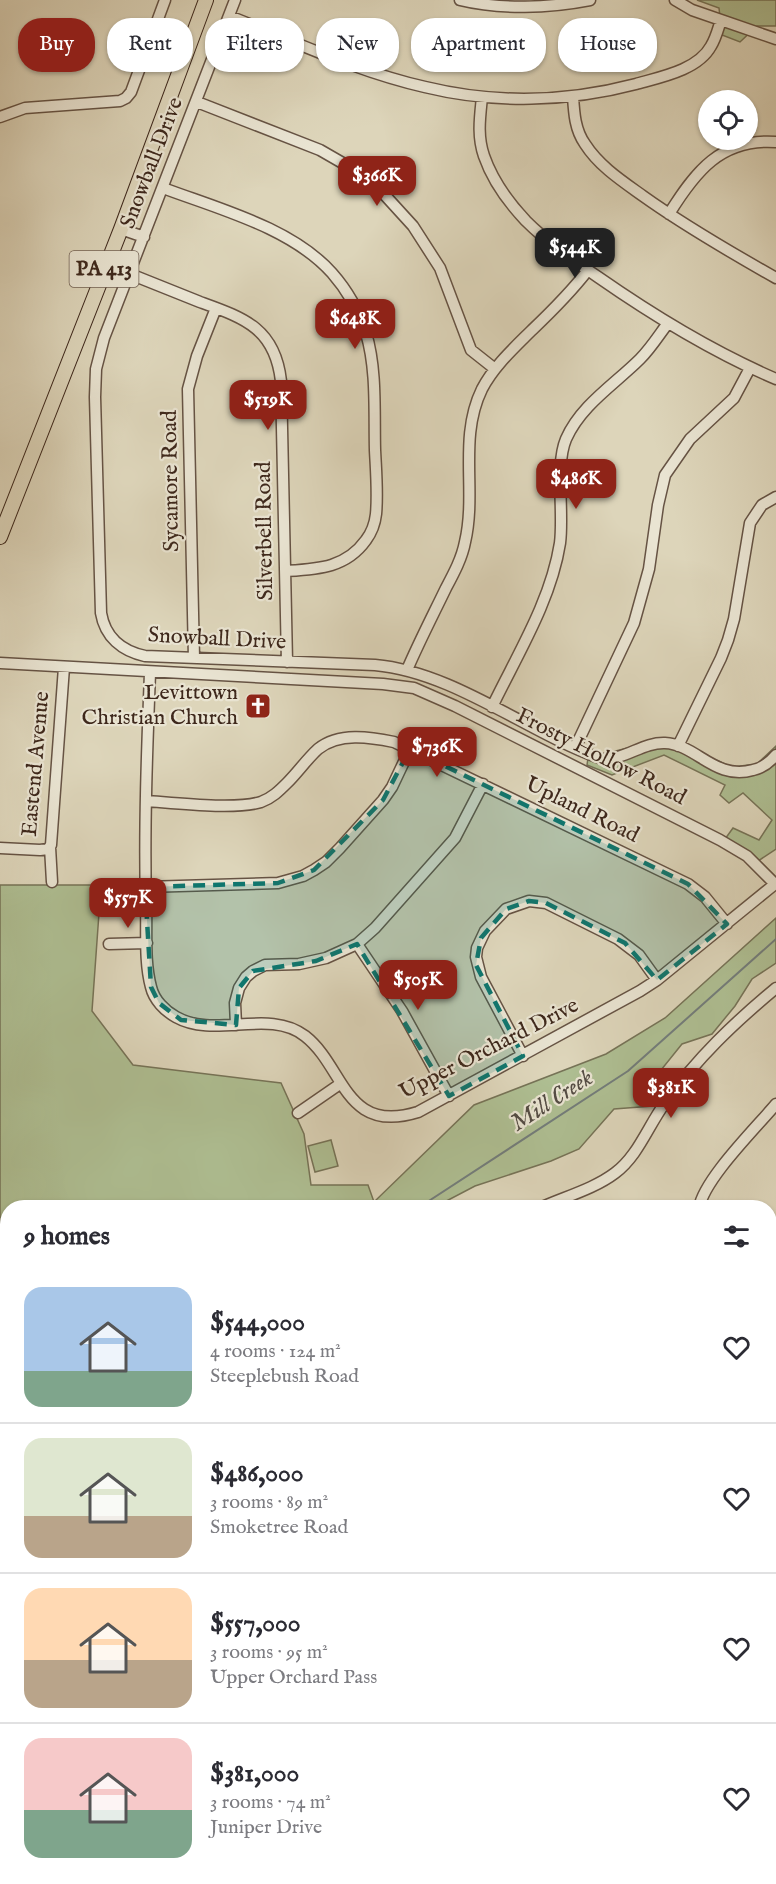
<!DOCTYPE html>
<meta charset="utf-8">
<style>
body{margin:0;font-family:"IM FELL English",serif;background:#f7f7f7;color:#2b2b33;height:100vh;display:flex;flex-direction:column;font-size:22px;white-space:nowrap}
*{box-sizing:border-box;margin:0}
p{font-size:20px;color:#7c7c81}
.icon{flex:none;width:33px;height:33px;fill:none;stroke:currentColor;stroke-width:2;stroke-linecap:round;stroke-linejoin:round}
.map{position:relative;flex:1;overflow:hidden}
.side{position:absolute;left:0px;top:1200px;width:777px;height:684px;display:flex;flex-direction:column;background:#fff;border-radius:24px 24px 0 0;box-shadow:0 2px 4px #0004}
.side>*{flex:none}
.top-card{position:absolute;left:18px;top:18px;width:741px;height:54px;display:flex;gap:12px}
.tools{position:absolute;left:698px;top:90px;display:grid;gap:12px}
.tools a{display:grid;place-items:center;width:60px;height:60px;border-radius:50%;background:#fff;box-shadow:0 2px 4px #0004;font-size:30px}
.price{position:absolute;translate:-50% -51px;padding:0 14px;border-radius:12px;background:#8f2418;color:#fff;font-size:20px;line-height:39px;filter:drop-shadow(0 2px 3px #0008)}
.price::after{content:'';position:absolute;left:50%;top:36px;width:18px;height:14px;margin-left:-9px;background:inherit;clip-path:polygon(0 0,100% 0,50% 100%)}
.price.on{background:#222;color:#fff}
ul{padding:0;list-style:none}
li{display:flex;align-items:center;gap:18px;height:150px;padding:0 24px}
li+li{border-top:2px solid #e1e1e2}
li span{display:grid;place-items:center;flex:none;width:168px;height:120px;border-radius:18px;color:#555}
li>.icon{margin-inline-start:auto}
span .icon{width:72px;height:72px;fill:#fffc;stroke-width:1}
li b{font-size:26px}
h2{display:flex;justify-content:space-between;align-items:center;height:72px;padding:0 24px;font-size:26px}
.pill{padding:0 21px;border-radius:24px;background:#fff;box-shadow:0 2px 4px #0004;font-size:21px;line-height:54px}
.pill.on{background:#8f2418;color:#fff}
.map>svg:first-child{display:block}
.green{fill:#aebe92;stroke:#767357;stroke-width:1.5}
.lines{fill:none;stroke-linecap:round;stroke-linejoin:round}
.stream{stroke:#737d7b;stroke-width:2}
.minor-casing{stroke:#665344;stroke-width:13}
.major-casing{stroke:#3e281c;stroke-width:16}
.minor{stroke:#e9e4d2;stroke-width:10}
.major{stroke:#ddd5ba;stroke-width:14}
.marked{fill:#0f766e;fill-opacity:0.2;stroke:#0f766e;stroke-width:4.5;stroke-dasharray:12 8;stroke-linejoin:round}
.labels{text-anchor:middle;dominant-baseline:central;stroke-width:4.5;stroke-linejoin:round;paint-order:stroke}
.shield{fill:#e9e4d2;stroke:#716053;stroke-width:1.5}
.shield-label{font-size:21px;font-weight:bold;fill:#3e281c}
.street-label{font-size:22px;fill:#3e281c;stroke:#e9e4d2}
.poi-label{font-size:22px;fill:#3e281c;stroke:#e9e4d2;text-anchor:end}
.water-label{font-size:24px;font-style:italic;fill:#544c44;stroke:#e9e4d2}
</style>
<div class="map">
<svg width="776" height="1884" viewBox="0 0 776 1884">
<rect width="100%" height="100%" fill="#ddd5ba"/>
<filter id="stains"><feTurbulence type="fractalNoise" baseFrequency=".00333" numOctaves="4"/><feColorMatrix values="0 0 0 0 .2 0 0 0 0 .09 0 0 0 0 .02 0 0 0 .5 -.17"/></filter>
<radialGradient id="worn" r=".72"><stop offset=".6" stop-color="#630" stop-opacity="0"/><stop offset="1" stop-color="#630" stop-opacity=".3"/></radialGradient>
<!-- green -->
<path class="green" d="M697 0H776V26H757L740 42 722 35 719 8Z
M666 738 732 767 757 764 776 746V849L758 861 725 839 733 828 759 840 772 820 743 793 729 803 720 795 725 785 664 755 612 775 587 765 588 758Z
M0 885H101L92 1011 133 1065 281 1083 304 1134 311 1185H368L374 1202 474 1105 606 1054 665 1018 776 918V963L752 979 735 1006 712 1034 682 1044 661 1070 674 1079 653 1106 614 1109 579 1149 551 1161 475 1186 435 1207 8 1208V1719H0Z
M331 1140 338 1166 315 1172 308 1146Z
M770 1281 776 1285V1567L771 1580 776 1587V1640L770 1636V1435L774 1424 770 1418Z"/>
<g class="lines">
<!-- stream -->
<path class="stream" d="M418 1208 628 1071 776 939
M770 1372 776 1376
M770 1568 776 1547
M486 1884V1876"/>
<!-- minor casing -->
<g class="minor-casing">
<path id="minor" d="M235 0 104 338 96 369 95 397 101 613C105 637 122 651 145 656L375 665C454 672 528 733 602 759 625 760 643 742 665 743 696 744 715 781 753 770 763 768 770 762 776 755
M460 0C501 10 549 8 590 0
M675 0 692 10 776 39
M229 16C293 41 358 72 425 87 495 104 568 102 636 84 661 77 698 70 711 46 716 38 718 29 721 20
M573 96C574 113 575 130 585 144 599 166 622 181 643 196 685 226 730 252 776 278
M482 97C480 117 477 136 484 156 492 179 509 203 526 221 547 242 573 260 598 277 654 316 713 352 776 379
M197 102 320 150 353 169 382 192 413 226 440 268 471 350 495 369
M0 117 25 108 120 101 126 98 131 92 165 0
M163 188C219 209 292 228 332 273 347 290 359 311 366 333 377 370 374 412 375 450 376 471 378 493 376 514 375 523 372 532 366 540 346 568 318 569 286 571
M669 214C695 172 721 138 776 142
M121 229 144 237
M130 274C153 283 177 293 200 302 244 318 275 328 281 381L287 662
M194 658 188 389 197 356 216 308
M0 663 383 684 414 688 455 706 720 840 747 856 776 885
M407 670C419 642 433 615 446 588 454 573 462 558 465 542 477 491 458 438 482 389 494 366 514 348 532 330 552 311 571 292 588 270
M150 673C147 750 144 828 146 905 147 931 144 961 151 987 154 1000 165 1011 176 1017 215 1039 269 1008 305 1036 345 1067 344 1135 418 1112L640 991 657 980 775 884
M492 707C517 655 551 601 560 543 564 513 555 465 566 439 581 405 615 384 640 359 651 348 659 335 668 323
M678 746 721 658 728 640 734 619 750 523 762 505 776 497
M575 748 634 623 649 569 658 505 665 475 690 439 734 398 750 368
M146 801C175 803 235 810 261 802 272 798 279 791 287 783 298 772 307 759 318 749 339 732 370 737 394 742L688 884 705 897 727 924
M50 847 52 882
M0 848 40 850 48 849 51 845 64 667
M145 887 278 883 303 876 314 870 326 862 340 848 383 800 392 787 410 749
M109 944 147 943
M357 944 402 1011 449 1096
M236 1025 235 1003 239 988 246 977 253 971 265 965 299 964 326 958 357 944 375 928 455 838 483 784
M523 1056 481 977 476 957 477 948 485 931 506 909 529 901 546 903 618 939 639 955 657 980
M298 1113 340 1084
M540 1208C564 1197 594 1189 615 1173 638 1156 648 1126 665 1103 697 1058 734 1023 776 988
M699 1208C704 1179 756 1128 776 1104
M770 1234 776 1227
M770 1265 776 1270
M0 1607 8 1608
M0 1645 8 1643
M149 1876 150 1884
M398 1884 399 1876"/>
</g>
<!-- major casing -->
<g class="major-casing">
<path id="major" d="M0 537 121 229 206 0
M770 1749 776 1742
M770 1851H776
M0 1875 8 1874
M639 1884 646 1876"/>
</g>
<!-- minor -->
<use href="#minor" class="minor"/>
<!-- major -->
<use href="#major" class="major"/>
</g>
<!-- marked area -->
<path class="marked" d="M410 749 688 884 727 924 657 980 625 943 546 903 529 901 506 909 481 938 476 965 523 1056 449 1096 357 944 316 961 253 971 239 988 236 1025 181 1020 159 1003 151 987 145 887 278 883 314 870 383 800Z"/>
<!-- icons -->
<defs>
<g id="church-square" transform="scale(1.35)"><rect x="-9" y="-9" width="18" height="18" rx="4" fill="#8f2418" stroke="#e9e4d2"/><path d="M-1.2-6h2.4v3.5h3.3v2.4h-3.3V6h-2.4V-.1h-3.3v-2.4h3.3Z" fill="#fff"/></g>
</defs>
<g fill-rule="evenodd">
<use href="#church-square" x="258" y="706"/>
</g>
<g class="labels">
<!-- shield labels -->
<rect class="shield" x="69.5" y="251" width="69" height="36" rx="4.5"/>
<g class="shield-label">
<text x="104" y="269">PA 413</text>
</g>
<!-- street labels -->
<g class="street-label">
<text transform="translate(152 163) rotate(-69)">Snowball Drive</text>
<text transform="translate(171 481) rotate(-91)">Sycamore Road</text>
<text transform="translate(265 531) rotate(-91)">Silverbell Road</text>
<text transform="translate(217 639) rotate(3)">Snowball Drive</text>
<text transform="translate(601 757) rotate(27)">Frosty Hollow Road</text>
<text transform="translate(36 764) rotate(-85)">Eastend Avenue</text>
<text transform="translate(582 810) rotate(26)">Upland Road</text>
<text transform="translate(489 1049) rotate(-27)">Upper Orchard Drive</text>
</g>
<!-- poi labels -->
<g class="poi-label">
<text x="238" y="693">Levittown<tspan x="238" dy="25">Christian Church</tspan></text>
</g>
<!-- water labels -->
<g class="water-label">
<text transform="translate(552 1101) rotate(-33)">Mill Creek</text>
</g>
</g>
<rect width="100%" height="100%" filter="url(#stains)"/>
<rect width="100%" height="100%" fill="url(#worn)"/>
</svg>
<div class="tools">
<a><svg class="icon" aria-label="locate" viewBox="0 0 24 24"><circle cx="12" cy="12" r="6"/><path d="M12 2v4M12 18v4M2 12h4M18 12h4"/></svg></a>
</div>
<b class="price" style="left:377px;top:207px">$366K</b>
<b class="price on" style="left:575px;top:279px">$544K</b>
<b class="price" style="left:355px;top:350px">$648K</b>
<b class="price" style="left:268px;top:431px">$519K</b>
<b class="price" style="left:576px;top:510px">$486K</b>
<b class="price" style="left:437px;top:778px">$736K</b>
<b class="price" style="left:128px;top:929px">$557K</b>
<b class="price" style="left:418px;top:1011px">$505K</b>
<b class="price" style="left:671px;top:1119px">$381K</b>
<div class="top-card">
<a class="pill on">Buy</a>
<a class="pill">Rent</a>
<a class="pill">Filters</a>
<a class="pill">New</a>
<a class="pill">Apartment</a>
<a class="pill">House</a>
</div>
<section class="side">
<h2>9 homes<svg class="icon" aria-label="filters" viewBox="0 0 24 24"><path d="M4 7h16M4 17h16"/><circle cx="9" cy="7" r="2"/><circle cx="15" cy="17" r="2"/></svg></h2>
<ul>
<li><span style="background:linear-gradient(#a9c7e8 70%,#7fa58c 0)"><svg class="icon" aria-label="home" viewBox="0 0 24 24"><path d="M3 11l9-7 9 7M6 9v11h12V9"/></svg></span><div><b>$544,000</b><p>4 rooms · 124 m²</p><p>Steeplebush Road</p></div><svg class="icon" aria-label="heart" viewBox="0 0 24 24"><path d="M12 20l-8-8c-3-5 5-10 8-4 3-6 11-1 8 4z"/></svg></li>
<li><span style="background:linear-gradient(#dfe7d0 65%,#b9a48a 0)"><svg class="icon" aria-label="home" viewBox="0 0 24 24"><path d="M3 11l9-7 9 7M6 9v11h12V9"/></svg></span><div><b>$486,000</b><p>3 rooms · 89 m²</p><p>Smoketree Road</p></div><svg class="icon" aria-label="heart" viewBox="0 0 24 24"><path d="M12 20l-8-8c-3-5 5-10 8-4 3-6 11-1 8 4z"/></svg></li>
<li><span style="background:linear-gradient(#ffd9b3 60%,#b9a48a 0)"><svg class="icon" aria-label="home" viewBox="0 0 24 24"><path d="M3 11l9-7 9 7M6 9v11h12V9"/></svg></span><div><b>$557,000</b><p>3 rooms · 95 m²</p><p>Upper Orchard Pass</p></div><svg class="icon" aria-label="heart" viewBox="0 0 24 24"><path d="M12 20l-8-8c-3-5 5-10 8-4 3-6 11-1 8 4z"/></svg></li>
<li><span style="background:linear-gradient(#f6c9c9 60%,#7fa58c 0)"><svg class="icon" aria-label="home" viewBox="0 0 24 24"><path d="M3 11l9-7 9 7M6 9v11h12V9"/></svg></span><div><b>$381,000</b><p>3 rooms · 74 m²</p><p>Juniper Drive</p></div><svg class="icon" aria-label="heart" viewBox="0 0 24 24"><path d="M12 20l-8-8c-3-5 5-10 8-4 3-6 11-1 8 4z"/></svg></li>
</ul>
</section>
</div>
